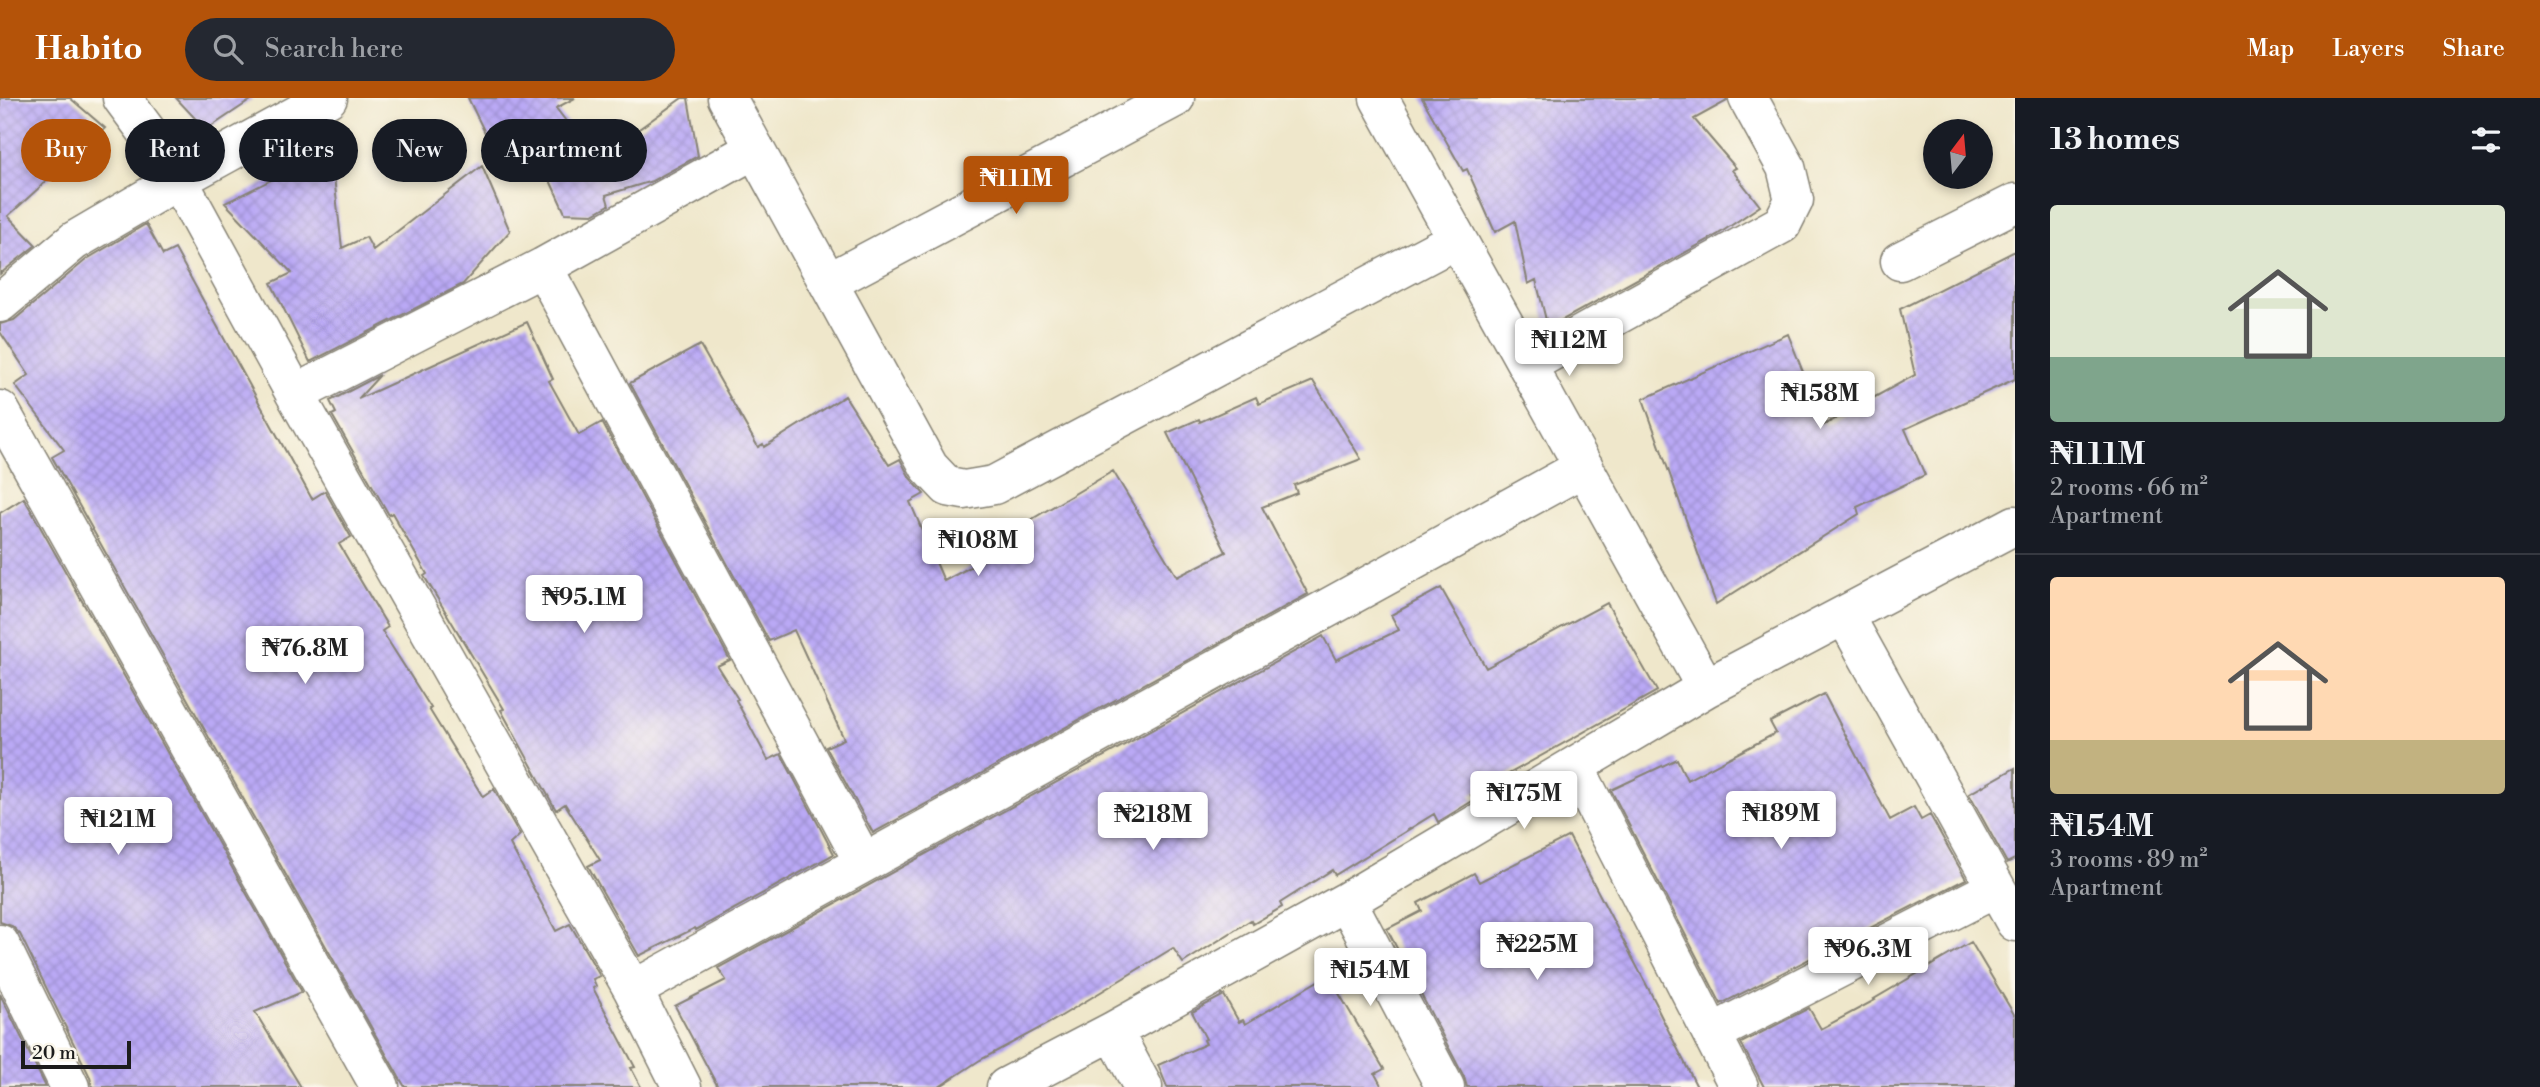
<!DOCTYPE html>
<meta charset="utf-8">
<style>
body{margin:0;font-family:"Libre Bodoni",serif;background:#242831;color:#f1f3f6;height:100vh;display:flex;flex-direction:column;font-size:26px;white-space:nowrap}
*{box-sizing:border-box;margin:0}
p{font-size:23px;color:#9ea1a6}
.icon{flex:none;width:38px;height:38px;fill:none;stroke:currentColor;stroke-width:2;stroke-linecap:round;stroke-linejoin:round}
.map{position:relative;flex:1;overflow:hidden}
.sheet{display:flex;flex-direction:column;background:#171b24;width:525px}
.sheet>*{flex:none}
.banner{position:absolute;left:21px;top:21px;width:665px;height:63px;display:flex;gap:14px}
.needle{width:46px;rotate:16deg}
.controls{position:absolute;left:1923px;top:21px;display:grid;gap:14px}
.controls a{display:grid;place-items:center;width:70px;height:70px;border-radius:50%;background:#171b24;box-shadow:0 4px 10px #0003;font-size:35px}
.scale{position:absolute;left:21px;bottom:18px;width:110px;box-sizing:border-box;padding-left:7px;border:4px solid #1c1c1c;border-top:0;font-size:19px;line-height:24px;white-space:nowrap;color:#1c1c1c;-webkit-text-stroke:5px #fbf7ec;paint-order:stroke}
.price{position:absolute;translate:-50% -60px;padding:0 16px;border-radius:7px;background:#fff;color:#222;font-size:23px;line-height:46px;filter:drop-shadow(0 2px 4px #0008)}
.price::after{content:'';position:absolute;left:50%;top:42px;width:21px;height:16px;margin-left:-10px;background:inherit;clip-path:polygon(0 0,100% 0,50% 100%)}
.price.on{background:#b45309;color:#fff}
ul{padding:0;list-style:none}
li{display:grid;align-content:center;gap:14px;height:371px;padding:0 35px}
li+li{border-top:2px solid #363941}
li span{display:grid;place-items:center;height:217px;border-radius:7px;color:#555}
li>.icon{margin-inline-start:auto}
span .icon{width:126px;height:126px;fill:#fffc;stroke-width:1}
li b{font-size:30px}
h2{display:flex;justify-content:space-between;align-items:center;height:84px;padding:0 35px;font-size:30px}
.pill{padding:0 24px;border-radius:32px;background:#171b24;box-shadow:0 4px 10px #0003;font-size:24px;line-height:63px}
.pill.on{background:#b45309;color:#fff}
header{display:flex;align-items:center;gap:42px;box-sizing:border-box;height:98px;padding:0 35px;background:#b45309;color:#fff}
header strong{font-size:33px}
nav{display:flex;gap:38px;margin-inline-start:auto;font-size:24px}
.search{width:490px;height:63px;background:#242831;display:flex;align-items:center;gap:18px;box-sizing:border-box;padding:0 24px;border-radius:38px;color:#9ea1a6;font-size:26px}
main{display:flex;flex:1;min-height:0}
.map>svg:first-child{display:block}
.building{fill:url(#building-cross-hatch)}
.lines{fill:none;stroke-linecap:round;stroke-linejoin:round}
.minor-casing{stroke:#868274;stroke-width:41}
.minor{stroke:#fff;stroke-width:38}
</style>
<header>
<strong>Habito</strong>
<div class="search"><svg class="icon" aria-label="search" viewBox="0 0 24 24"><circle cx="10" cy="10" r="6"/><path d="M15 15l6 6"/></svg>Search here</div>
<nav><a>Map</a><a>Layers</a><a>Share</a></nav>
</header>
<main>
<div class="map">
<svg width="2015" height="989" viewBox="0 0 2015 989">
<defs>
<pattern id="building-cross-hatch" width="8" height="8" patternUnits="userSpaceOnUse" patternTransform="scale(1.75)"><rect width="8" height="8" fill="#baa9f5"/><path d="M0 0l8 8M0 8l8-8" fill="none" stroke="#9f91d1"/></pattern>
</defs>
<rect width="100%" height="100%" fill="#fbf7ec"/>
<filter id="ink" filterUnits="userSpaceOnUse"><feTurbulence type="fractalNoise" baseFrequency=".0143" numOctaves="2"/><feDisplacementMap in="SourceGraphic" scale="14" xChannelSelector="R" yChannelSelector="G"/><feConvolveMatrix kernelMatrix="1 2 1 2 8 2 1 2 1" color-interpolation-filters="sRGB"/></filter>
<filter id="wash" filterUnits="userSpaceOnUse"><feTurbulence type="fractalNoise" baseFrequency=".00686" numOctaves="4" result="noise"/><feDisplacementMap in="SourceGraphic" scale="28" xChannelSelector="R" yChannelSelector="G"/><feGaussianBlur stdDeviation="1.57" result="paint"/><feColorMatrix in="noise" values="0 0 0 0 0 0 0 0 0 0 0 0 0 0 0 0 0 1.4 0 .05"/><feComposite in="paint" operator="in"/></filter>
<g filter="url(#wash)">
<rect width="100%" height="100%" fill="#efe7cb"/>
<g id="blocks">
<!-- building -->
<path class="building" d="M0 0H70L105 30 8 118 36 147 0 176Z
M176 0H254L206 32Z
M468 0H575L556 10 596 62 682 0H688L698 58 652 83 606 97 609 107 593 116 565 115 525 28 491 47Z
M1422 0H1726L1727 3 1694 21 1736 70 1732 72 1760 108 1717 137 1548 230 1536 182 1528 186 1515 123 1495 134 1467 71 1463 73Z
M331 52 342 150 366 139 373 152 482 68 510 133 463 186 310 264 271 185 292 175 225 105Z
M146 126 163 157 175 151 312 401 325 393 351 439 339 446 388 529 382 533 431 610 429 611 483 699 494 691 520 737 510 746 556 833 570 826 600 878 593 881 596 888 593 890 635 969 631 970 641 989H405L399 979 52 359 64 352 15 287 29 277 0 234V226L14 222 87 161Z
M2015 153V281L1905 331 1925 377 1857 409 1859 416 1716 506 1643 301 1788 236 1824 327 1915 277 1900 211Z
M527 224 553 281 549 283 579 337 602 324 730 562 717 568 738 601 736 602 768 662 781 656 834 756 696 832 695 830 639 858 588 768 600 762 565 706 556 712 501 612 504 611 424 478 427 476 392 415 389 417 332 317 336 315 330 303 380 277 358 301Z
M700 247 758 349 763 346 764 349 845 298 889 367 900 361 910 380 924 396 910 404 944 483 1023 441 1017 430 1113 373 1177 479 1226 454 1167 335 1199 321 1200 324 1256 299 1259 306 1313 283 1361 361 1294 387 1297 395 1262 409 1308 496 873 735 826 649 844 641 794 532 769 543 630 285Z
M24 400 302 894 255 914 301 989H92L90 979 20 836 12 828 0 824V415Z
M1441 490 1486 570 1607 505 1657 593 1471 697 1474 702 1438 724 1434 716 1335 777 1332 772 1280 805 1282 809 1253 826 1251 822 1183 865 1173 850 1053 923 980 962 939 989H718L675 908 726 882 718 870 1323 538 1336 562 1399 532 1391 517Z
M1824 596 1890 722 1914 709 1921 722 1930 717 1966 781 1721 906 1611 692 1677 661 1687 682 1776 635 1770 624Z
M2015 670V761L2007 765 1969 696Z
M1569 738 1658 909 1657 910 1697 989H1467L1464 979 1387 831 1422 813 1418 805 1474 775 1479 784Z
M1971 844 2015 918V989H1764L1741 945 1809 910 1821 931 1875 902 1874 901Z
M1328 877 1384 971 1375 976 1382 989H1167L1158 967 1206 946 1204 942 1206 941 1192 914 1224 897 1239 924 1243 922 1245 926Z
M0 896 46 989H0Z"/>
</g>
</g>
<g filter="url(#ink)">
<use href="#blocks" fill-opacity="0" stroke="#868274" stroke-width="2"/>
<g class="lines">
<!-- minor casing -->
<g class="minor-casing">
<path id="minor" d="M122 0 165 58 295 296 633 892 682 989
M727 0 929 369 948 389 964 392 994 387 1457 141
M1379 0 1706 590
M1900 163 2015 105
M543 169 864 765
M829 184 1175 0
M0 205 74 143 178 82 328 0
M1527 267 1782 126 1794 102 1786 69 1748 0
M295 296 543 169 755 51
M0 312 380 989
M1845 518 2015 824
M1575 669 1739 989
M1347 803 1445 989
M0 846 70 989
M633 892 1584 369
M1113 933 1143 989
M1713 935 1996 790
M1006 989 1113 933 1347 803 1706 590 2015 427"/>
</g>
<!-- minor -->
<use href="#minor" class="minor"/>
</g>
</g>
</svg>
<div class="controls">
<a><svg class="needle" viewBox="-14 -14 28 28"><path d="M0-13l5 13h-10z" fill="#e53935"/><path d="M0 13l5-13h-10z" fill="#9ea1a6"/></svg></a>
</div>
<div class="scale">20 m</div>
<b class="price on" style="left:1016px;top:118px">₦111M</b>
<b class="price" style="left:1569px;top:280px">₦112M</b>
<b class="price" style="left:1820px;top:333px">₦158M</b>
<b class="price" style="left:978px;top:480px">₦108M</b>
<b class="price" style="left:584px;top:537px">₦95.1M</b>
<b class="price" style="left:305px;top:588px">₦76.8M</b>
<b class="price" style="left:1524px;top:733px">₦175M</b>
<b class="price" style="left:1781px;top:753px">₦189M</b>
<b class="price" style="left:1153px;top:754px">₦218M</b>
<b class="price" style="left:118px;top:759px">₦121M</b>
<b class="price" style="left:1537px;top:884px">₦225M</b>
<b class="price" style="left:1868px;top:889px">₦96.3M</b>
<b class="price" style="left:1370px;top:910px">₦154M</b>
<div class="banner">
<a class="pill on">Buy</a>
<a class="pill">Rent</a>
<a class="pill">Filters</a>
<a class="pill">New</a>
<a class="pill">Apartment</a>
</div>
</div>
<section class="sheet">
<h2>13 homes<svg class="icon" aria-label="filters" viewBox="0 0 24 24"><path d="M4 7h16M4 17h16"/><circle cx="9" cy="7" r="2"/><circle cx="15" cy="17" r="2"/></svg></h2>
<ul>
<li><span style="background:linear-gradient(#dfe7d0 70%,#7fa58c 0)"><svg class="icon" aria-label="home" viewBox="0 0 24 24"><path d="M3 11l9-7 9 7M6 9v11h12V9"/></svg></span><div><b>₦111M</b><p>2 rooms · 66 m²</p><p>Apartment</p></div></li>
<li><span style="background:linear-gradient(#ffd9b3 75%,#c2b280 0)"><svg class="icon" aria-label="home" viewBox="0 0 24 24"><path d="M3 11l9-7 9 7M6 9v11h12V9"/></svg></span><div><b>₦154M</b><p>3 rooms · 89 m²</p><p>Apartment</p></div></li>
</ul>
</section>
</main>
